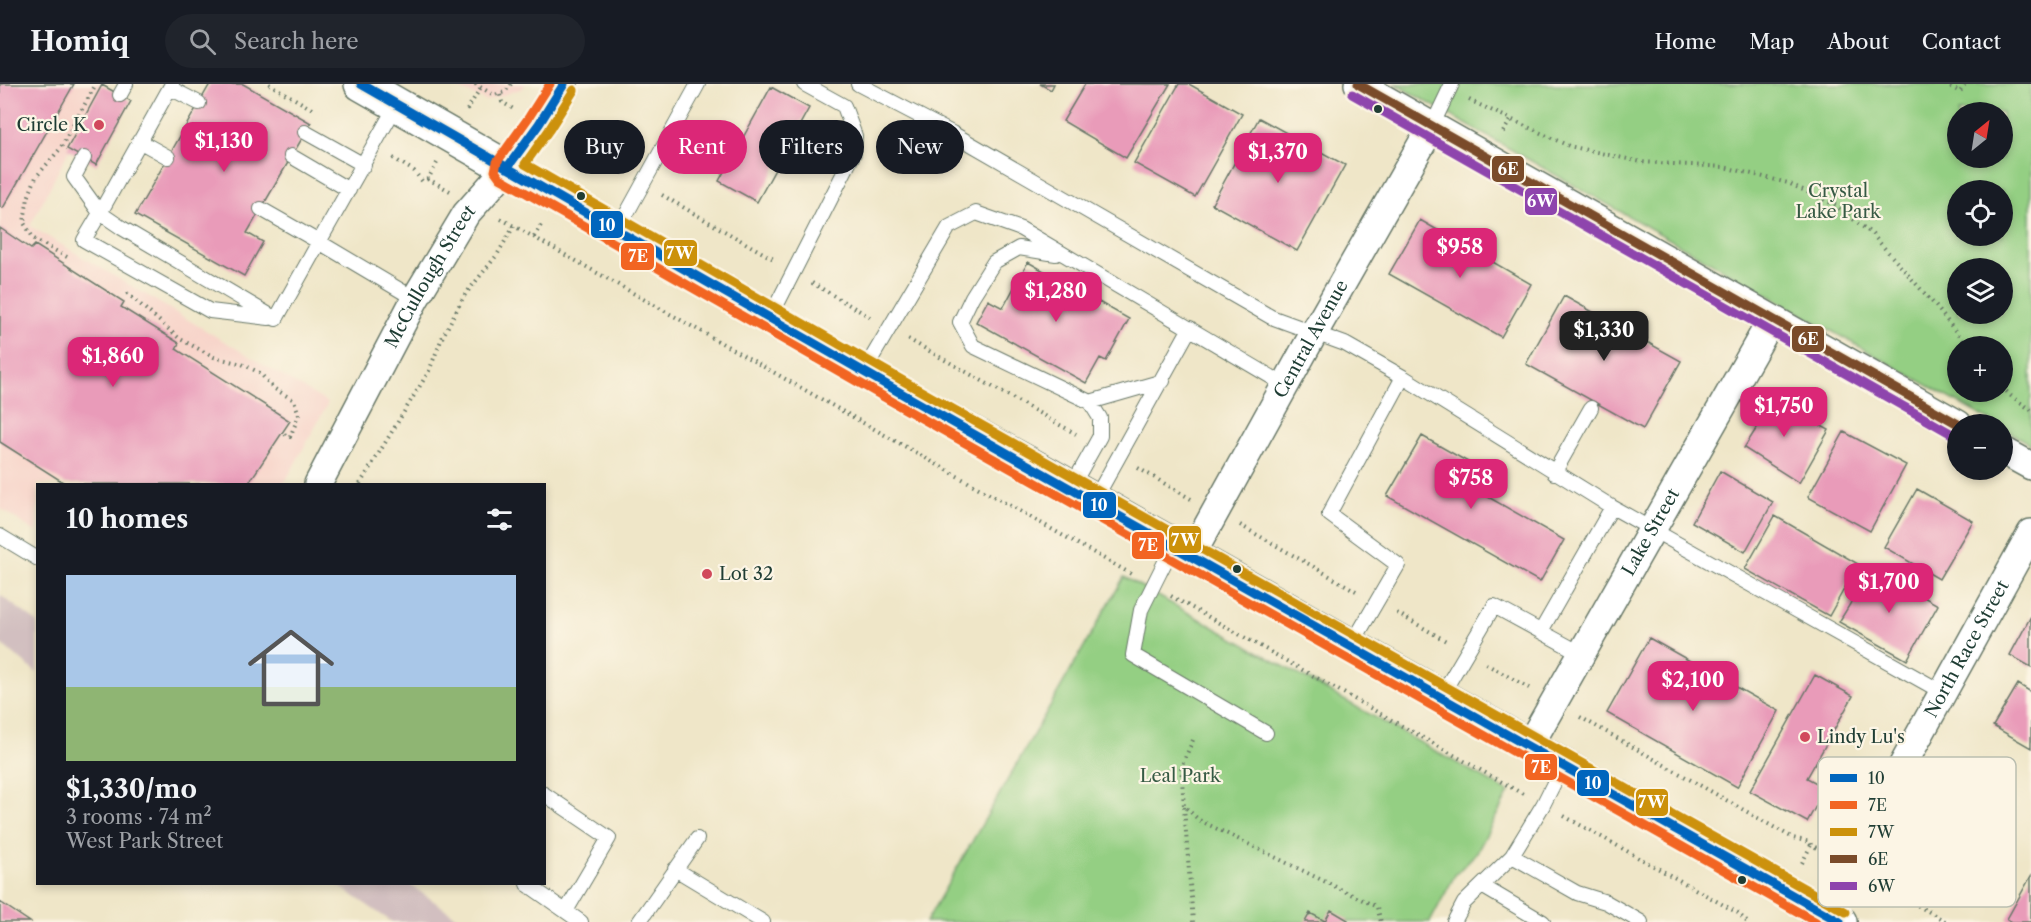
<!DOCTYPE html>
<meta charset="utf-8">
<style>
body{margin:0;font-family:"Libre Caslon Text",serif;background:#20242c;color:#f1f3f6;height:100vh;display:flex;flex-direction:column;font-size:22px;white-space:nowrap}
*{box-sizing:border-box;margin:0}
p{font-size:20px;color:#9ea1a6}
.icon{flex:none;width:33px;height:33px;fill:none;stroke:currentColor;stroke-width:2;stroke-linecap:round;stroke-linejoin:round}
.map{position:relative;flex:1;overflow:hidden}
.side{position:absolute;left:36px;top:399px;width:510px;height:402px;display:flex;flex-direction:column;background:#171b24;border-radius:0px;box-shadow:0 3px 9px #0003}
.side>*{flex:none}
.top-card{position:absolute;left:564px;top:36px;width:570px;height:54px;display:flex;gap:12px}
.needle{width:39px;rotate:30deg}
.tools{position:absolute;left:1947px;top:18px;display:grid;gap:12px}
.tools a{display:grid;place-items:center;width:66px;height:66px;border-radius:50%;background:#171b24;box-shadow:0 3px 9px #0003;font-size:30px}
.price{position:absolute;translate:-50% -51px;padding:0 14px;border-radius:12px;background:#db2777;color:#fff;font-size:20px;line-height:39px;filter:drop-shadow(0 2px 3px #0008)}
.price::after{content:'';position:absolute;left:50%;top:36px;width:18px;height:14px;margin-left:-9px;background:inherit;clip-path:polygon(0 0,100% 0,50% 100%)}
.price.current{background:#222;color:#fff}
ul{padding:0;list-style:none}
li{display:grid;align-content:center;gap:12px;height:318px;padding:0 30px}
li span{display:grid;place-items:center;height:186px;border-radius:0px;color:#555}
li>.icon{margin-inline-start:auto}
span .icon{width:108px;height:108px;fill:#fffc;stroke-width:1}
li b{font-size:26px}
h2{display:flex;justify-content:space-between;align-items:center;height:72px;padding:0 30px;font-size:26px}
.tag{padding:0 21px;border-radius:27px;background:#171b24;box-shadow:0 3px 9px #0003;font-size:21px;line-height:54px}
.tag.current{background:#db2777;color:#fff}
header{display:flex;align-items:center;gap:36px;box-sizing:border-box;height:84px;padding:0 30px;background:#171b24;border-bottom:2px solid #363941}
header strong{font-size:28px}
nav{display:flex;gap:33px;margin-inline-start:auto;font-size:21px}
.search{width:420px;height:54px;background:#20242c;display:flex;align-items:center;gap:15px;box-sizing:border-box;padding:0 21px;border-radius:33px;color:#9ea1a6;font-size:22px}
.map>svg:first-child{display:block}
.built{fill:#f7d1c7}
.industrial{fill:#d2bfc0}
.green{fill:#94cf83;stroke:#5a865c;stroke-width:1.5;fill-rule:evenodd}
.building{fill:#e99bb9}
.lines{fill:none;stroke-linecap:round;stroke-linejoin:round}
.lane-casing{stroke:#687868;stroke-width:16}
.street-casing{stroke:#687868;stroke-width:30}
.primary-casing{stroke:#687868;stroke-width:36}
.path{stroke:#687868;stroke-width:4;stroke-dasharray:1.5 4.5;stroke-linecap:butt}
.lane{stroke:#fff;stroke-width:14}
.street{stroke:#fff;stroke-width:27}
.primary{stroke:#fff;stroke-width:33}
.bus-1-casing{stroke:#fcf5e5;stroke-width:14}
.bus-2-casing{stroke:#fcf5e5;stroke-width:14}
.bus-3-casing{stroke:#fcf5e5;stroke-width:14}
.bus-4-casing{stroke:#fcf5e5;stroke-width:14}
.bus-5-casing{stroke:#fcf5e5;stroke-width:14}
.bus-1{stroke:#0065bd;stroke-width:9}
.bus-2{stroke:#f26522;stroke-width:9}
.bus-3{stroke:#cc910a;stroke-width:9}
.bus-4{stroke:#7a4b2a;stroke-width:9}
.bus-5{stroke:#8e44ad;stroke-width:9}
.bus-dot{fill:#1f3d34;stroke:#fcf5e5;stroke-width:2}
.poi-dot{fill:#d1495b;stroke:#fcf5e5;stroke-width:2}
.labels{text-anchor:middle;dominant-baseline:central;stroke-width:4.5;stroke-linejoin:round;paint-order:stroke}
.poi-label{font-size:18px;fill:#1f3d34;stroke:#fcf5e5;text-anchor:start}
.park-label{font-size:18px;fill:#365a44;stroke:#fcf5e5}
.street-label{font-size:18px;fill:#1f3d34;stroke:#fcf5e5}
.key{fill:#fcf5e5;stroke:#babeb0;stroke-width:1.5}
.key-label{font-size:16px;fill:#1f3d34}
.line-badge{stroke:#fcf5e5;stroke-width:2}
.badge-label{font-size:16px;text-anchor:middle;font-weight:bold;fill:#fff}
</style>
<header>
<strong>Homiq</strong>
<div class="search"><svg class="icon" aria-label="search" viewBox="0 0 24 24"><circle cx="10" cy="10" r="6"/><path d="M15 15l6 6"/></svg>Search here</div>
<nav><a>Home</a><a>Map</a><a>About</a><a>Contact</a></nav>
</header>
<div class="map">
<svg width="2031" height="838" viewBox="0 0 2031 838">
<rect width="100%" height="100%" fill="#fcf5e5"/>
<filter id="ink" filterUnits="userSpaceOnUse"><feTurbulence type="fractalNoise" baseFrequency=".0167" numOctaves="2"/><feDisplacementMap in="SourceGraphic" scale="12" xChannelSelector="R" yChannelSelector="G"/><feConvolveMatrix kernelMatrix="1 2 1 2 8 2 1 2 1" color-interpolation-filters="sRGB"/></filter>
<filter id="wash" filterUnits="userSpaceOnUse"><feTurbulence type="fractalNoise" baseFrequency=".008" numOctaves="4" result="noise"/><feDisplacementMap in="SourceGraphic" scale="24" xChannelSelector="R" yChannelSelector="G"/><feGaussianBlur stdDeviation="1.35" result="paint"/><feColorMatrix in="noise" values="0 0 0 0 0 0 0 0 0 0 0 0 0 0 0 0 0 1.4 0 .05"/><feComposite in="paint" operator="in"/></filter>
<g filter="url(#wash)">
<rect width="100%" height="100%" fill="#efe6c8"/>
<!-- built -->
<path class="built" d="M0 0H103L30 142 328 319 284 400H38L37 449 0 424Z
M449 0H525L523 4 486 17Z"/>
<!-- industrial -->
<path class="industrial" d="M0 511 37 538V589L0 559Z
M336 800H409L464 838H392Z"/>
<!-- green -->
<path class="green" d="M1395 0H2031V361L2003 344 2002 340H1996ZM1958 28H2002V74H1958ZM1958 106H2002V152H1958ZM1958 184H2002V230H1958ZM1958 262H2002V308H1958Z
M1124 493 1509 708 1477 768 1455 791 1430 838H926Z"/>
<g id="blocks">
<!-- building -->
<path class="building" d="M0 0H74L3 124 0 123Z
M210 0H243L311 39 247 149 263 158 244 192 135 131Z
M1040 0H1054L1051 6Z
M1085 0H1170L1126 74 1063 37Z
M1179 0H1189L1242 30 1195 113 1134 79Z
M102 1 131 17 96 81 67 65Z
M771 3 809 24 757 118 719 97Z
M1259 34 1345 81 1297 167 1212 120Z
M1420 136 1531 200 1501 253 1389 190Z
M0 144 31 165 35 161 124 218 121 223 179 259 176 265 290 337 248 400H66L0 358Z
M1028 178 1129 235 1106 277 1100 274 1086 299 976 238 988 216 1003 224Z
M1564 212 1681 277 1643 345 1526 280Z
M1762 310 1829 346 1799 399 1744 364 1758 342 1746 335Z
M1844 348 1906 381 1870 447 1808 413Z
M1422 352 1484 387 1474 405 1564 456 1540 498 1387 412Z
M1720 387 1773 418 1745 468 1692 438Z
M1917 405 1973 437 1939 495 1884 463Z
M1775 432 1858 480 1829 532 1745 485Z
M1872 484 1938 521 1907 576 1839 538Z
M2031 532V583L2010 571Z
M1649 554 1779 627 1737 703 1607 629Z
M1815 591 1853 612 1807 694 1826 704 1807 738 1750 707Z
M2018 600 2031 608V664L1993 642Z
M2031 792V838H2012L2007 835Z
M0 818 30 838H0Z
M1331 826 1348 836 1347 838H1305L1310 829 1325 837Z"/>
</g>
</g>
<g filter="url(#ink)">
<use href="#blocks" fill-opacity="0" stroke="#687868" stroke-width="1.5"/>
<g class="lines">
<!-- lane casing -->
<g class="lane-casing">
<path id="lane" d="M172 0 100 129 122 144 276 235 319 158 415 215
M858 0 952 49 1271 233 1345 260 1403 293 1612 423 1942 608
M170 4 199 19
M120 11 126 0
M1432 42 1452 0
M305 48 364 81
M139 57 168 73
M291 72 349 106
M84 74 74 93 100 129 84 156 210 227 269 234
M261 125 319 158 397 20
M617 147 698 0
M1056 170 1019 164 994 178 972 213 960 238 973 262 1090 318 1100 334V352L1071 404
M770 234 854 69 855 52 844 22 804 0
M864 287 949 143 976 129 1021 145 1285 301
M1090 318 1163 297
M1554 389 1591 324
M1094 417 1190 244
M0 452 38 475
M1173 462 1141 526 1133 571 1266 649
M1541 547 1612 423
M1351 562 1398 481 1329 430 1403 293
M1441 612 1494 522 1582 570
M544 710 609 754 566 827
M1512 772 1577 809 1606 818 1641 838
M675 785 763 838
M527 800 581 838
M1482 802 1543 838
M639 838 697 755
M1454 838 1464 819 1512 772 1543 721 1563 681"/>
</g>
<!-- street casing -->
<g class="street-casing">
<g id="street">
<path d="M1358 0 1958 340"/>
<path d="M2002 366 2031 382"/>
<path id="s1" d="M318 400 415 215 466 130 507 84 539 40 564 0"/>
<path id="s2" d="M1191 472 1314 249 1432 42"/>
<path id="s3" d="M1529 662 1772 235"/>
<path id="s4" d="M1816 838 2031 449"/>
</g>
</g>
<!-- primary casing -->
<g class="primary-casing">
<path id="primary" d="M361 0 913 316 1049 391 1840 838"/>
</g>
<!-- path -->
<path class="path" d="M269 0 312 25
M475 0 494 11 505 8 511 0
M1945 0 1960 8 1965 0
M500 11 502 18 515 26
M1469 16 1569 62 1641 78 1724 83 1788 99 1835 121 1872 150 1934 220 1967 262
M467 26 481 3
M1503 48 1511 36
M563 55 583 67 590 64 599 73 624 89
M393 74 414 87 422 97 428 95
M437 79 428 95 450 107
M572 84 583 67
M662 111 775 176
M501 135 514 142
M534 153 541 141
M67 173 34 155 24 139 25 131 28 114 36 93 60 65 96 0
M812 199 870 233
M127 209 180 255 214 273 242 280 260 289 273 304 294 316 299 331 290 353 283 349
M908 255 1076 350
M2002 303 2011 312 2031 326
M1138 384 1191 415
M360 400 429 287 442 254 464 212 497 171 514 142 1133 491
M1240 441 1356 507
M1171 512 1523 710
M1397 529 1448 558
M1486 580 1529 604
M1580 633 1793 754 1810 758 1811 761 1821 766
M1193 656 1181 683 1184 722 1199 736 1377 823 1381 838
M1184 723 1193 838
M1564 732 1738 829 1747 838
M1802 779 1811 761
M1880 792 1908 816 1947 838"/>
<!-- lane -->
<use href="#lane" class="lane"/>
<!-- street -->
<use href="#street" class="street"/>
<!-- primary -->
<use href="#primary" class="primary"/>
<!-- bus-1 casing -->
<g class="bus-1-casing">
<path id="bus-1" d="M361 0 913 316 1840 838
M507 84 539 40 564 0"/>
</g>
<!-- bus-2 casing -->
<g class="bus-2-casing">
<path id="bus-2" d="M550 0 529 33 497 78 495 87 500 94 907 326 1816 838"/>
</g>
<!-- bus-3 casing -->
<g class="bus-3-casing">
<path id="bus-3" d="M574 6 549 46 525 80 919 306 1846 828"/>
</g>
<!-- bus-4 casing -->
<g class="bus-4-casing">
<path id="bus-4" d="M1358 0 1958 340"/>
</g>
<!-- bus-5 casing -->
<g class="bus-5-casing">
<path id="bus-5" d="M1352 10 1952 350"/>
</g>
<!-- bus-1 -->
<use href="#bus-1" class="bus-1"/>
<!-- bus-2 -->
<use href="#bus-2" class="bus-2"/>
<!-- bus-3 -->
<use href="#bus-3" class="bus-3"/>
<!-- bus-4 -->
<use href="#bus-4" class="bus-4"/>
<!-- bus-5 -->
<use href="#bus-5" class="bus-5"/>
</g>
</g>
<!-- markers -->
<g class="bus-dot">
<circle cx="1378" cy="25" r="5"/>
<circle cx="581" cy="112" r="5"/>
<circle cx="1237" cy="485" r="5"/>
<circle cx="1742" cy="796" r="5"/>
</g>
<g class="poi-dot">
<circle cx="99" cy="41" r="6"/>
<circle cx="707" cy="490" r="6"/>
<circle cx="1805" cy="653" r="6"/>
</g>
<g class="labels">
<!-- poi labels -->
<g class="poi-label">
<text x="87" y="41" text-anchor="end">Circle K</text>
<text x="719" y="490">Lot 32</text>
<text x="1817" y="653">Lindy Lu's</text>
</g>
<!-- park labels -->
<g class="park-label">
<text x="1838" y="107">Crystal<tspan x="1838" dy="21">Lake Park</tspan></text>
<text x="1180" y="692">Leal Park</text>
</g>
<!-- street labels -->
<g class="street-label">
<text stroke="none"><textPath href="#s1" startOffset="236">McCullough Street</textPath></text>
<text stroke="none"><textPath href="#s2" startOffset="248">Central Avenue</textPath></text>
<text stroke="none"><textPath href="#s3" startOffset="246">Lake Street</textPath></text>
<text stroke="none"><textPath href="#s4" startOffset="312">North Race Street</textPath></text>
</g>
</g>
<!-- legend -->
<rect x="1818" y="673" width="198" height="150" rx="9" class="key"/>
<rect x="1830" y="690" width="27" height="8" fill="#0065bd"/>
<rect x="1830" y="717" width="27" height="8" fill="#f26522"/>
<rect x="1830" y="744" width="27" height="8" fill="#cc910a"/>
<rect x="1830" y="771" width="27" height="8" fill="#7a4b2a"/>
<rect x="1830" y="798" width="27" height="8" fill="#8e44ad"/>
<g class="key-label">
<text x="1868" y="700">10</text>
<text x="1868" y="727">7E</text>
<text x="1868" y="754">7W</text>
<text x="1868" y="781">6E</text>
<text x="1868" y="808">6W</text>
</g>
<g class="line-badge">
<rect x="1491" y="71" width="34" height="28" rx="6" fill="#7a4b2a"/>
<rect x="1524" y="103" width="34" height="29" rx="6" fill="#8e44ad"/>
<rect x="590" y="126" width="34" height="29" rx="6" fill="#0065bd"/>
<rect x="663" y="155" width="35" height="28" rx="6" fill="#cc910a"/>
<rect x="620" y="158" width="35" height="29" rx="6" fill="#f26522"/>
<rect x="1791" y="241" width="34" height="28" rx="6" fill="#7a4b2a"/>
<rect x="1082" y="407" width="35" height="28" rx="6" fill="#0065bd"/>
<rect x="1168" y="441" width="34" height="29" rx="6" fill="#cc910a"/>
<rect x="1131" y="447" width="34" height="29" rx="6" fill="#f26522"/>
<rect x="1524" y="669" width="34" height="28" rx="6" fill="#f26522"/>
<rect x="1576" y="685" width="34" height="28" rx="6" fill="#0065bd"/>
<rect x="1635" y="704" width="34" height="29" rx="6" fill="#cc910a"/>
</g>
<g class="badge-label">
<text x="1508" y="91">6E</text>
<text x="1541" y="123">6W</text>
<text x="607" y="147">10</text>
<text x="680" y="175">7W</text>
<text x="638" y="178">7E</text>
<text x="1808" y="261">6E</text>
<text x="1099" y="427">10</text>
<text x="1185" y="462">7W</text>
<text x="1148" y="467">7E</text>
<text x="1541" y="689">7E</text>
<text x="1593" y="705">10</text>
<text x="1652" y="724">7W</text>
</g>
</svg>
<div class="tools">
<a><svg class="needle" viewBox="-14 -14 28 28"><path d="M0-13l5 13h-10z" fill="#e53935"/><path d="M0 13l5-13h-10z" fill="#9ea1a6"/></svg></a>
<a><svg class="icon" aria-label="locate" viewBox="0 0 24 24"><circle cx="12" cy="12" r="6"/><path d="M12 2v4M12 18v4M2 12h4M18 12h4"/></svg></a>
<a><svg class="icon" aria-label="layers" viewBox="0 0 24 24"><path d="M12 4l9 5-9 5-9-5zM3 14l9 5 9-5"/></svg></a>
<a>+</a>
<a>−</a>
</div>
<b class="price" style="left:224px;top:89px">$1,130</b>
<b class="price" style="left:1278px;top:100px">$1,370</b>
<b class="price" style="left:1460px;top:195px">$958</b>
<b class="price" style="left:1056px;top:239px">$1,280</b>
<b class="price current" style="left:1604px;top:278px">$1,330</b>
<b class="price" style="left:113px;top:304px">$1,860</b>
<b class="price" style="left:1784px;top:354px">$1,750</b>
<b class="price" style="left:1471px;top:426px">$758</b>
<b class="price" style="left:1889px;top:530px">$1,700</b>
<b class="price" style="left:1693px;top:628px">$2,100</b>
<div class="top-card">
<a class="tag">Buy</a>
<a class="tag current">Rent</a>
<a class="tag">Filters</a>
<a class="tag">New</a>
</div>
<section class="side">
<h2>10 homes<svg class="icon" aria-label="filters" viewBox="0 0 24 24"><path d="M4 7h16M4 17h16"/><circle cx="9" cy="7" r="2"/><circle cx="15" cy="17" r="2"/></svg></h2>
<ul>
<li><span style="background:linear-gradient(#a9c7e8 60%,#8fb573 0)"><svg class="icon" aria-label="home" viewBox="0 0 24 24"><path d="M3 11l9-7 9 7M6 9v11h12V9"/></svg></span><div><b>$1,330/mo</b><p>3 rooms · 74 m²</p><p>West Park Street</p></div></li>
</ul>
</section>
</div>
